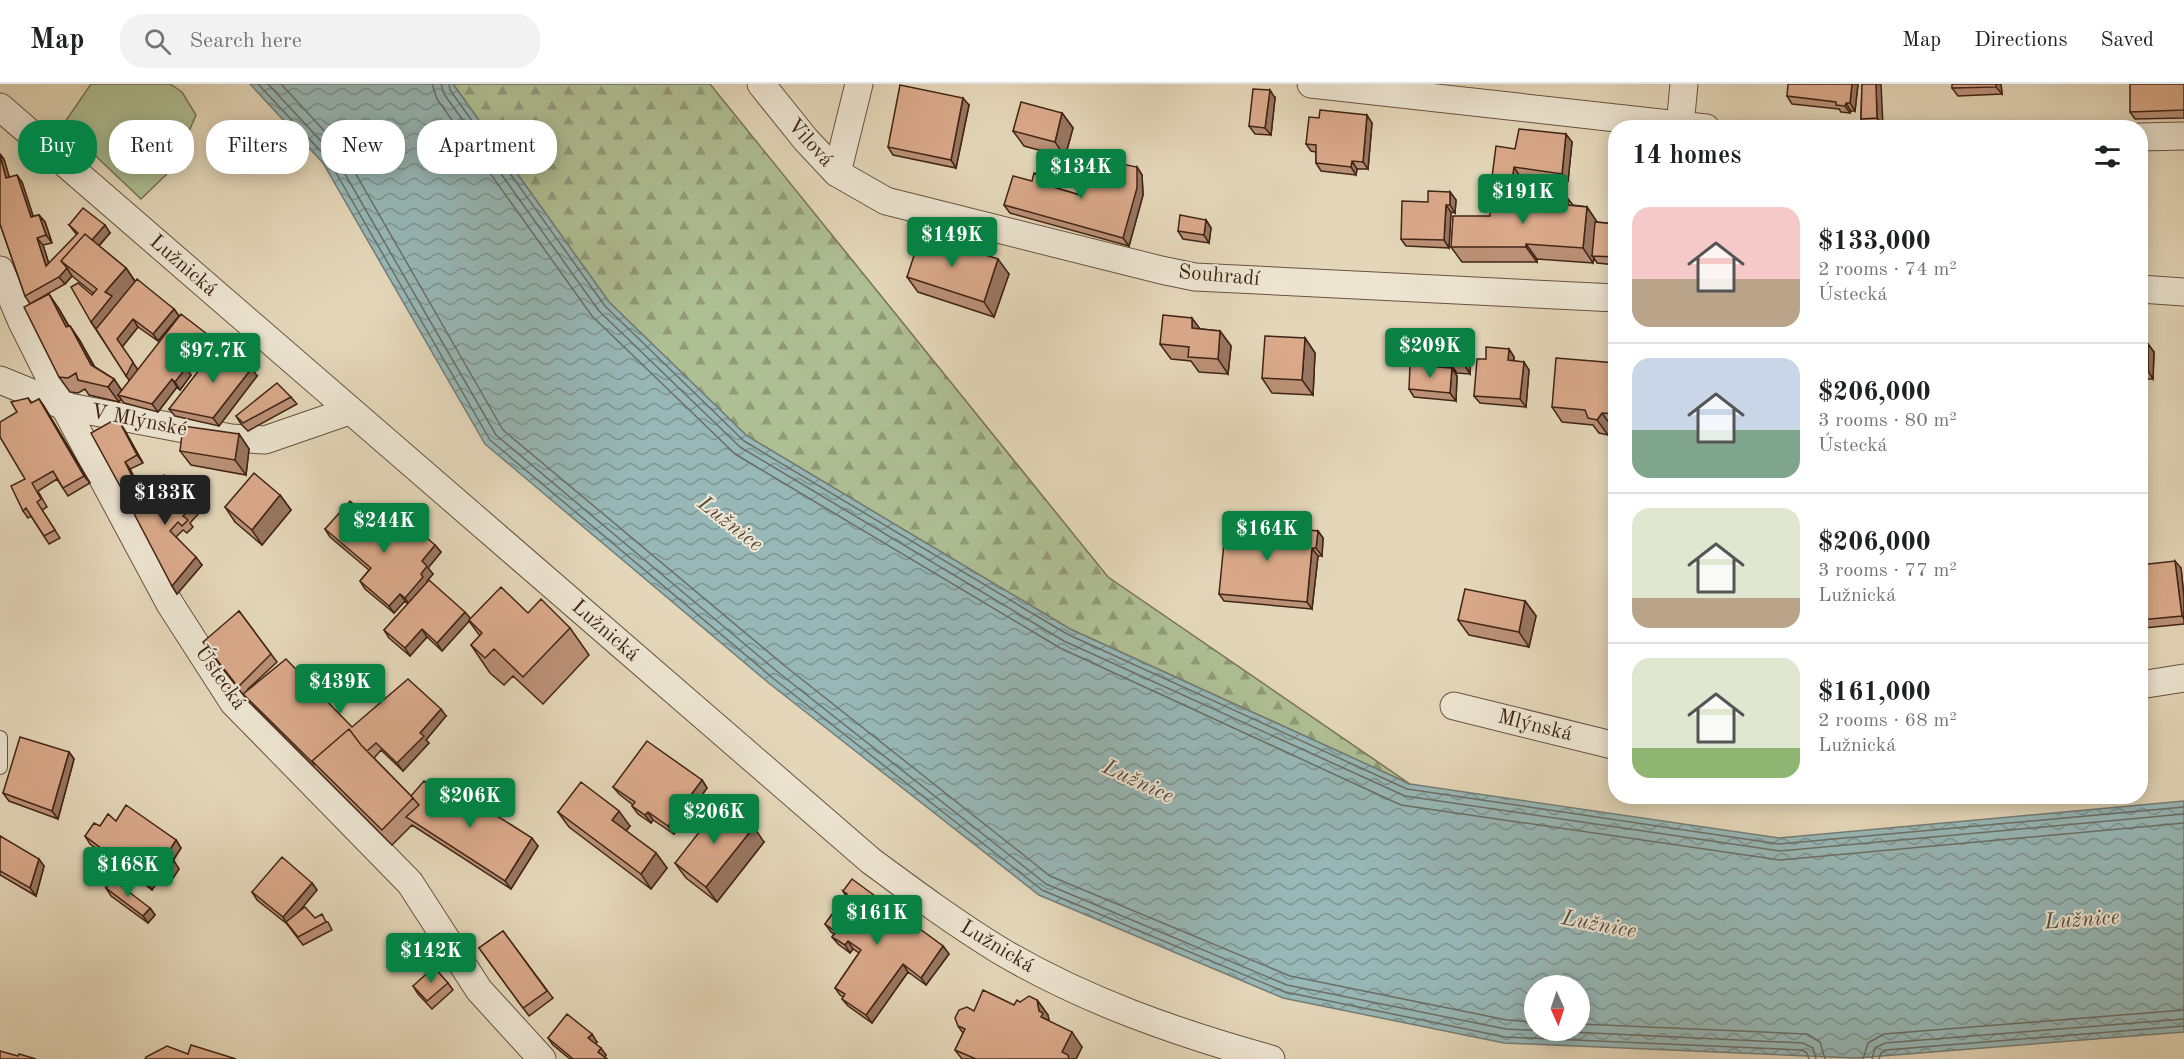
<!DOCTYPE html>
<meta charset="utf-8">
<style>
body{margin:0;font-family:"Old Standard TT",serif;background:#f2f2f2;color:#202124;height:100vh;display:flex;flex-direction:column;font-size:22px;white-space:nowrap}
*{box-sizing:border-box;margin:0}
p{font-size:20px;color:#757577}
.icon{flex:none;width:33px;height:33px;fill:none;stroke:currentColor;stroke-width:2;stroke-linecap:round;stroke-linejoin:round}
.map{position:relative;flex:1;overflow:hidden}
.details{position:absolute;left:1608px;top:36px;width:540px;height:684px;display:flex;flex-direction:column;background:#fff;border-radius:24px;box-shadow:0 3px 15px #0003}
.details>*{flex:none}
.top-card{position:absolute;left:18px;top:36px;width:570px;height:54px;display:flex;gap:12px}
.needle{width:39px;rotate:177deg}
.fabs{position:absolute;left:1524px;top:891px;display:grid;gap:12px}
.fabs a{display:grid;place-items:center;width:66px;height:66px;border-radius:50%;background:#fff;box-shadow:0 3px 15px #0003;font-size:30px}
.price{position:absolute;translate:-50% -51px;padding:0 14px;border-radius:6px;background:#0b8043;color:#fff;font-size:20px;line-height:39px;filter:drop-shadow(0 2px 3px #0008)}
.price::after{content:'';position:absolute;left:50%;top:36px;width:18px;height:14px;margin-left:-9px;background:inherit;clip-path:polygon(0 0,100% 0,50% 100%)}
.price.on{background:#222;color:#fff}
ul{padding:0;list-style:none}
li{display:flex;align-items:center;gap:18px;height:150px;padding:0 24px}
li+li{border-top:2px solid #e0e0e0}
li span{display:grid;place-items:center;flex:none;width:168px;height:120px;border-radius:18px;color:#555}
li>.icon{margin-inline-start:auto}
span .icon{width:72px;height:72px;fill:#fffc;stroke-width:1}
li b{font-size:26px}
h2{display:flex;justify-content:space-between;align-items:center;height:72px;padding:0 24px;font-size:26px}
.tag{padding:0 21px;border-radius:24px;background:#fff;box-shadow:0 3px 15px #0003;font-size:21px;line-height:54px}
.tag.on{background:#0b8043;color:#fff}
header{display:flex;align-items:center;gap:36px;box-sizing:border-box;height:84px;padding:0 30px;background:#fff;border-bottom:2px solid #e0e0e0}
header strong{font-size:28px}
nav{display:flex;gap:33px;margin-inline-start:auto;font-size:21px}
.search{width:420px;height:54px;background:#f2f2f2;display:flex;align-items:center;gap:15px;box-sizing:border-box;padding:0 21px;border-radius:24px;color:#757577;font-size:22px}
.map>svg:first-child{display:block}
.forest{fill:url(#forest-firs);stroke:#787255;stroke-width:1.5}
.park{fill:#afbf94;stroke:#787255;stroke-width:1.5}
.water{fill:url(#water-waves);stroke:#757d77;stroke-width:1.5;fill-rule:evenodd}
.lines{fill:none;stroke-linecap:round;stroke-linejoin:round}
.shore{stroke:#6c6e66;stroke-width:1.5}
.service-casing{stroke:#6a523f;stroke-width:16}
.minor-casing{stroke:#6a523f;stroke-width:29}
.service{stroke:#ede5d2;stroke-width:14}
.minor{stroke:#ede5d2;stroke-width:27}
.wall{fill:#bb9177;stroke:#412516;stroke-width:1.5}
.shaded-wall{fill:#997661;stroke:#412516;stroke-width:1.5}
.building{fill:#daa98a;stroke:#412516;stroke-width:1.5}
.labels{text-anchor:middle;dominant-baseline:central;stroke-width:4.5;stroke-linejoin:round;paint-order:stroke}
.street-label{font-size:21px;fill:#412516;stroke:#ede5d2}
.water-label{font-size:22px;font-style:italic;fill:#564a3e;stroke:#ede5d2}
</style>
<header>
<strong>Map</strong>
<div class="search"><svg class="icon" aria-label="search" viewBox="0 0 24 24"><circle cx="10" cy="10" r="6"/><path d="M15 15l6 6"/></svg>Search here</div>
<nav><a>Map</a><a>Directions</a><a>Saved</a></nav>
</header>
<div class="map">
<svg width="2184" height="975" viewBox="0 0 2184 975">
<defs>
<pattern id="forest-firs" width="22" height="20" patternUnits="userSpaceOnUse" patternTransform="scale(1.5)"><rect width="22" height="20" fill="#afbf94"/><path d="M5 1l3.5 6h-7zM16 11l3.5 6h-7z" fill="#909b78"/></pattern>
<pattern id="water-waves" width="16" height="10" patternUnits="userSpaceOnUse" patternTransform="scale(1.5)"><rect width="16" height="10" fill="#97b8b7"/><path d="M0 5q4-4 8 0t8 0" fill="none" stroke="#7d9594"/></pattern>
</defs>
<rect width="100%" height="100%" fill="#e4d7b9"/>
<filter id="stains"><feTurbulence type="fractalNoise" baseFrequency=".00333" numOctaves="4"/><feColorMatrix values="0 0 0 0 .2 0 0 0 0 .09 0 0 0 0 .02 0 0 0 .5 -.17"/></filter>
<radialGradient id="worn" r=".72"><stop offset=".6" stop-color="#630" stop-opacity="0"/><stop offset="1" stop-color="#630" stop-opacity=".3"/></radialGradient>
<!-- forest -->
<path class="forest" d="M453 0H710L1108 493 1410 700 1070 545 747 352 609 218Z"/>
<!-- park -->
<path class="park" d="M91 0H170L182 8 196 31 173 84 141 115 63 41Z"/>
<!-- water -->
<path class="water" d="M250 0H453L609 218 747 352 1070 545 1410 700 1779 754 2184 717V948L1856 974 1504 959 1283 914 1039 811 770 600 485 360 323 79ZM1534 902H1580V946H1534Z"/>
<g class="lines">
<!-- shore -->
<path class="shore" d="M258 0 328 75 490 356 774 595 1042 806 1285 908 1505 953 1802 966 1807 969 1809 975
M268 0 334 71 496 351 779 589 1046 800 1287 901 1506 945 1803 959 1813 964 1816 975
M281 0 342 66 503 346 785 582 1050 792 1290 892 1507 936 1534 938
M432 0 437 15 592 232 735 370 1060 564 1401 721 1780 776 2184 739
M441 0 444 10 599 227 740 363 1064 557 1405 712 1780 767 2184 730
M449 0 450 6 605 222 744 357 1067 550 1407 705 1779 760 2184 723
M1580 940 1806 950 1820 958 1825 975
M1863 975 1868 959 1884 950 2184 926
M1872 975 1875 964 1885 959 2184 935
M1879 975 1881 969 1886 966 2184 942"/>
<!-- service casing -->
<g class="service-casing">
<path id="service" d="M0 654V683"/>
</g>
<!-- minor casing -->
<g class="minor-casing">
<path id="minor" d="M761 0 806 56 837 89 886 117 1161 186 1195 193 1616 214
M1311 0 1706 44
M0 23 871 777C913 808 955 839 999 866 1083 916 1177 949 1271 975
M1680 42 1684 0
M2140 53 2184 52
M837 89 859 0
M0 186 22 238 64 322 170 520 233 618 410 799 479 906 542 975
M2140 205 2184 208
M0 296 64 322 231 354 265 356 349 327
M2140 601 2184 594
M1454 622 1616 662"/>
</g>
<!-- service -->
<use href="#service" class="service"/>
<!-- minor -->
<use href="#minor" class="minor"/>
</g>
<!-- wall -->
<path class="wall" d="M1858 0 1855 27H1851L1850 29 1841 28 1839 25 1792 20 1787 12Z
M1862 0 1883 42 1867 43 1861 35Z
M2001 0 2002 10 1958 12 1952 4Z
M2184 0V34L2135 35 2130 28Z
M1275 14 1271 51 1255 50 1249 42Z
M969 21 956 84 893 71 888 63Z
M1062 29 1073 44 1065 73 1024 62 1013 47Z
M1372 39 1368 85H1357L1356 91 1321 87 1316 79V68L1311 67 1306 60Z
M1572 58 1568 97 1519 91 1517 104 1497 101 1492 93 1515 65Z
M0 70 4 75 9 93 22 98 33 132 39 131 45 138 52 159 43 161 49 180 77 151 69 141 110 149 99 162 126 184 135 197 174 225 179 232 158 257 138 243 122 263 138 286 212 257 209 261 212 265 201 279 197 277 189 288 191 291 180 306 177 303 158 328 124 319 121 315 119 318 89 311 85 305 78 309 70 308 59 293V225L69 242H70L80 257 95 283 114 295 122 307 130 297 91 238 92 211 93 209 72 192 65 200 30 220 25 212 0 140Z
M1137 83 1142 91 1143 111 1129 162 1010 129 1004 121 1032 97 1053 101V103L1080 111Z
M1450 108 1456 116 1455 129 1451 128 1449 164 1406 162 1401 155Z
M1568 115 1573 121 1587 123 1597 138 1616 140V181L1597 179 1594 174 1593 179 1537 175V178H1462L1451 163 1519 125H1530Z
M1206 136 1211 144 1209 159 1183 155 1178 147Z
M1009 190 994 233 918 208 907 193Z
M1200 245 1220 247 1231 262 1228 290 1199 288 1191 277 1171 275 1160 260Z
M1305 254 1315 269 1313 311 1272 309 1262 294Z
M2140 260H2148L2154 268 2153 295H2140Z
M1509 265 1514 273V277L1529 286 1526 323 1480 319 1474 312 1486 275Z
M1471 268 1470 290 1457 289 1452 282Z
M1616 279V344H1613L1608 351 1599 349 1593 341 1562 338 1552 323Z
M1452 284 1457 292 1456 317 1414 313 1409 305Z
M257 292 219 342 175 332 169 325Z
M291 313 297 320 248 347 241 340 236 332Z
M28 314 32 319 39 315 90 399 68 412 57 395 38 407 47 423 42 426 60 454 49 460 31 432 28 434 23 427 25 395 17 328Z
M124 345 143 379 130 385 143 411 194 421 200 428 190 439 193 443 187 449 183 446 176 453 202 481 177 510 172 502 131 421 126 413Z
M239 350 249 365 246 391 191 381 180 367Z
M280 411 291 426 262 461 235 438 225 423Z
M370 438 366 443 386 461H435L441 468 428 484 433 490 427 497 470 535 528 529 570 544 589 571 543 620 513 592 504 601 490 589 471 561 480 552 469 537 442 567 427 553 410 572 389 554 384 546 408 520 405 517 394 529 365 505 360 497 369 486 330 453 325 445Z
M1318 447 1323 454 1322 472H1318L1312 525 1224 517 1219 510Z
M2140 481 2181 484 2184 513V540L2144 544 2140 540Z
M1525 517 1536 532 1529 563 1469 551 1458 536Z
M239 527 277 578 248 605 352 643 446 632 426 656 429 659 403 687 381 666 374 674 411 712 453 715 538 762 511 805 412 741 392 761 248 617 208 566Z
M69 668 74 675 58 735 9 717 3 709Z
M702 696 707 704 674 750 653 736 651 739 638 730 632 722 633 721 619 710 613 703Z
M558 728 630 742 626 747 656 769 667 784 651 805 569 743Z
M116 737 176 756 181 764 173 777 179 785 171 797 162 791 152 806 90 760 85 752 100 742Z
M0 752 44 782 36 812 0 791Z
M764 758 717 818 686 794 675 779Z
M312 799 317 806 299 827 315 834 328 838 332 846 303 861 287 840 257 816 252 808Z
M106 804 150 824 155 831 148 839 111 812Z
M843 807 943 862 949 870 926 901 908 888 872 939 848 922 842 915 843 913 840 911 835 904 859 869 853 865 850 869 838 860 832 853 834 850 831 848 825 840 846 812Z
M503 847 553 914 529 932 479 864Z
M448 899 453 906 432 925 418 910 413 902Z
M1037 916 1048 931 1049 937 1082 963 1076 975H962L955 966 963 949 958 942 974 927 1014 921 1020 918Z
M548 954 597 958 595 960 606 971 605 973 607 975H570L553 961Z"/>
<!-- shaded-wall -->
<path class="shaded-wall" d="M1852 0H1858L1855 27 1850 19Z
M1876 0H1881L1883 42 1877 34Z
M1996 0H2001L2002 10 1996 3Z
M1270 6 1275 14 1271 51 1265 44Z
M963 14 969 21 956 84 951 76Z
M1846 19 1851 27 1850 29 1845 22Z
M1062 29 1073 44 1065 73 1055 58Z
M1367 31 1372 39 1368 85 1363 78Z
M1566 50 1572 58 1568 97 1562 90Z
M0 70 4 75 12 102 6 94Z
M1352 77 1357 85 1356 91 1351 83Z
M1137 83 1142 91 1143 111 1129 162 1123 154Z
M1514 83 1519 91 1517 104 1512 96Z
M17 91 22 98 36 141 31 133Z
M1048 94 1053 101 1051 109 1046 101Z
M1450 108 1456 116 1455 129 1450 121Z
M1509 110 1519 125H1508Z
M1446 121 1451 128 1449 164 1444 156Z
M1587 123 1597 138 1594 172H1592L1594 174 1593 179 1583 164Z
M39 131 45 138 52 159 46 151Z
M1206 136 1211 144 1209 159 1204 151Z
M105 141 110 149 75 188 68 182Z
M37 154 43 161 52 190 46 182Z
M1526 160 1537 175V178L1526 163Z
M998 175 1009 190 994 233 984 218Z
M67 184 72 192 65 200 59 193Z
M126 184 136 199 102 253 91 238 105 208Z
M49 210 59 225 77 258 66 243Z
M174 225 179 232 158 257 153 250Z
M1192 234 1203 249 1192 244Z
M133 235 138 243 122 263 138 286 132 300 126 292 117 255Z
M70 242 80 257 101 296 91 281Z
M1220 247 1231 262 1228 290 1218 275Z
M207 250 212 257 209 261 212 265 201 279 196 272 203 254Z
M1305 254 1315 269 1313 311 1302 296Z
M1466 260 1471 268 1470 290 1465 282Z
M2148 260 2154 268 2153 295 2148 287Z
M1509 265 1514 273 1513 284 1508 276Z
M192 269 197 277 189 288 191 291 180 306 175 298 182 281Z
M1524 278 1529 286 1526 323 1520 315Z
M252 284 257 292 219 342 213 334Z
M1452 284 1457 292 1456 317 1450 309Z
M114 295 124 310 118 311 121 315 119 318 108 303Z
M172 295 177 303 158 328 152 320Z
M39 315 44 322 90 399 84 392Z
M1602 329 1613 344 1608 351 1597 336Z
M119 337 124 345 143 379 137 371Z
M239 350 249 365 246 391 235 376Z
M125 378 130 385 144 414 139 406Z
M280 411 291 426 262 461 252 446Z
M364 430 370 438 364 444 359 437Z
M1318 447 1323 454 1322 472 1316 464Z
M435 461 441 468 428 484 433 490 427 497 429 500 410 522 405 514 421 490 422 477Z
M1312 464 1318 472 1312 525 1307 518Z
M196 473 202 481 177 510 172 502Z
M2175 477 2181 484 2184 513V535L2182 532Z
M400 510 405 517 394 529 389 522Z
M1525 517 1536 532 1529 563 1519 548Z
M465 528 471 535 442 567 437 559Z
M422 545 427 553 410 572 405 564Z
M441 625 446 632 426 656 429 659 403 687 397 679 420 649Z
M69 668 74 675 58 735 52 727Z
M702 696 707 704 674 750 668 742Z
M619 727 630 742 623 751 612 736Z
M648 728 653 736 651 739 645 731Z
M754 743 764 758 717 818 706 803Z
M532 754 538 762 511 805 505 797Z
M176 756 181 764 171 779 166 772Z
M656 769 667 784 651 805 641 790Z
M39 775 44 782 36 812 30 804Z
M174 777 179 785 171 797 165 789Z
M157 784 162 791 152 806 147 799Z
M312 799 317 806 288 841 283 833Z
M150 824 155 831 148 839 143 832Z
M848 857 853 865 850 869 845 861Z
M943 862 949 870 926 901 921 894Z
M903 880 908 888 872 939 866 931Z
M1037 916 1048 931 1049 937 1041 933 1039 927Z
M1072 948 1082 963 1076 975H1067L1062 968Z
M592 950 597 958 594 962 588 954Z
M601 964 606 971 604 975 598 968Z"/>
<!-- building -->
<path class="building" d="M1788 0H1852L1850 19H1846L1845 22 1836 21V18L1787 12Z
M1862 0H1876L1877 34 1861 35Z
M1952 0H1996V3L1952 4Z
M2130 0H2184V26L2130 28Z
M900 1 963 14 951 76 888 63Z
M1253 5 1270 6 1265 44 1249 42Z
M1021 18 1062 29 1055 58 1013 47Z
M1320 26 1367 31 1363 78 1352 77 1351 83 1316 79V61L1306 60 1309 33 1319 34Z
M1519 45 1566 50 1562 90 1514 83 1512 96 1492 93 1496 62 1515 65Z
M0 72 6 94 17 91 31 133 39 131 46 151 37 154 46 182 78 149 69 141 83 124 105 141 92 156 85 150 61 177 67 184 59 193 25 212 0 140Z
M1116 79 1137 83V104L1123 154 1004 121 1013 92 1032 97 1034 89 1048 94 1046 101 1080 111 1086 89 1111 96Z
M1428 107 1450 108V121H1446L1444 156 1401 155 1402 117 1428 118Z
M1490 109 1509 110 1508 125H1530L1531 112 1568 115V121L1587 123 1583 164 1526 160V163H1451L1453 132H1490Z
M1180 131 1206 136 1204 151 1178 147Z
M1595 138 1616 140V173L1592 172Z
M85 150 126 184 105 208 112 212 91 238 71 203 78 199 92 211 97 205 61 177Z
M921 150 998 175 984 218 907 193Z
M137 195 174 225 153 250 133 235 117 255 133 278 126 292 96 245Z
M49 210 66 243 70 242 91 281 114 295 108 303 78 296 76 289 68 294 59 293 24 223Z
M181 230 207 250 203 254 207 257 196 272 192 269 182 281 186 284 175 298 172 295 152 320 118 311Z
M1163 231 1192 234V244L1220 247 1218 275 1188 273 1189 263 1160 260Z
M1265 252 1305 254 1302 296 1262 294Z
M220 259 252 284 213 334 169 325Z
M1453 259 1466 260 1465 282H1452Z
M2140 260H2148V287H2140Z
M1486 263 1509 265 1508 276 1524 278 1520 315 1474 312 1477 275H1486Z
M1556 274 1616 279V330L1602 329 1597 336 1588 334 1585 326 1552 323Z
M1410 281 1452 284 1450 309 1409 305Z
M277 299 291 313 243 339 236 332Z
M28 314 31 319 39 315 84 392 63 404 53 387 32 399 41 415 37 418 55 446 44 452 26 424 23 427 11 402 25 395 0 353V338L17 328 11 318Z
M114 336 119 337 137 371 125 378 139 406 126 413 91 349Z
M183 342 239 350 235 376 180 367Z
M254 389 280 411 252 446 225 423Z
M164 391 194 421 183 432 188 436 182 442 178 438 170 447 196 473 172 502 130 422Z
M350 417 364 430 359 437 386 461 407 436 435 461 422 477 427 482 421 490 423 493 405 514 400 510 389 522 360 497 371 484 325 445Z
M1226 438 1318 447 1316 464H1312L1307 518 1219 510Z
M2175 477 2182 532 2140 536V481Z
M429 496 465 528 437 559 422 545 405 564 384 546Z
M501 503 528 529 541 515 570 544 523 593 494 565 485 574 471 561 482 549 469 536Z
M1465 505 1525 517 1519 548 1458 536Z
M239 527 271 570 238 603 203 558Z
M286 575 352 643 408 595 441 625 420 649 424 652 397 679 376 659 367 667 361 661 349 645 312 677 315 681 243 610Z
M349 645 361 661 413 714 382 746 312 677Z
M20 653 69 668 52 727 3 709Z
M647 657 702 696 668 742 648 728 645 731 632 722 635 718 613 703Z
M424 697 453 715 458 707 532 754 505 797 406 733 419 721 411 712Z
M581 698 619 727 612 736 656 769 641 790 558 728Z
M722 719 754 743 706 803 675 779Z
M126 721 176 756 166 772 174 777 165 789 157 784 147 799 85 752 94 739 100 742 108 730 116 737Z
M0 752 39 775 30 804 0 787Z
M282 773 312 799 283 833 252 808Z
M112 795 150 824 143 832 106 804Z
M852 795 943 862 921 894 903 880 866 931 842 915 845 910 835 904 861 866 848 857 845 861 832 853 836 848 825 840 847 810 843 807Z
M305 823 315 834 322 830 326 838 298 853 286 838Z
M503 847 547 907 523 924 479 864Z
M434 883 448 899 427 917 413 902Z
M983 906 1014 921 1017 916 1020 918 1029 912 1037 916 1039 927 1043 929 1041 933 1072 948 1062 968 1068 971 1069 975H976L955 966 965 945 958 942 955 934 959 926 967 923 974 927Z
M567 930 592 950 588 954 601 964 598 968 607 975H571L572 974 548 954Z
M191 961 236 975H145L146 973 167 962 188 970Z
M0 967 18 972 19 970 36 975H0Z"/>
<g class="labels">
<!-- street labels -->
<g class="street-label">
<text transform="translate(810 59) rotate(48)">Vilová</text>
<text transform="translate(183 182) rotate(41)">Lužnická</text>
<text transform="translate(1219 192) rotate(5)">Souhradí</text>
<text transform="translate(139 337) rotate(11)">V Mlýnské</text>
<text transform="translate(605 547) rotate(41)">Lužnická</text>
<text transform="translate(220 594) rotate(55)">Ústecká</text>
<text transform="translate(1535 642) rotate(14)">Mlýnská</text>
<text transform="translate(997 863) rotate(31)">Lužnická</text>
</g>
<!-- water labels -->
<g class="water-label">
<text transform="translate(730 440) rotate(38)">Lužnice</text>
<text transform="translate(1138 698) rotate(25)">Lužnice</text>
<text transform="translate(2082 836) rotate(-4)">Lužnice</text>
<text transform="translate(1599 841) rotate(11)">Lužnice</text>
</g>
</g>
<rect width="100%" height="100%" filter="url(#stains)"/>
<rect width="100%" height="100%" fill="url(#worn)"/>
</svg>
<div class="fabs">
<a><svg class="needle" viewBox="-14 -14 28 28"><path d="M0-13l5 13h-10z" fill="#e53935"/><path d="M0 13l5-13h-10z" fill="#757577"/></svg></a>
</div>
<b class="price" style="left:1081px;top:116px">$134K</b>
<b class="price" style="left:1523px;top:141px">$191K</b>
<b class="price" style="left:952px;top:184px">$149K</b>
<b class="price" style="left:1430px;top:295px">$209K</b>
<b class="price" style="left:213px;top:300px">$97.7K</b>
<b class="price on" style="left:165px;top:442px">$133K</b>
<b class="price" style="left:384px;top:470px">$244K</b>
<b class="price" style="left:1267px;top:478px">$164K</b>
<b class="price" style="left:340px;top:631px">$439K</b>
<b class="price" style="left:470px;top:745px">$206K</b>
<b class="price" style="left:714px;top:761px">$206K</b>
<b class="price" style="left:128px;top:814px">$168K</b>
<b class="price" style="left:877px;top:862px">$161K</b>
<b class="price" style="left:431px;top:900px">$142K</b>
<div class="top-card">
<a class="tag on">Buy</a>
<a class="tag">Rent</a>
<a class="tag">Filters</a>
<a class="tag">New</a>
<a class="tag">Apartment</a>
</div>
<section class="details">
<h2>14 homes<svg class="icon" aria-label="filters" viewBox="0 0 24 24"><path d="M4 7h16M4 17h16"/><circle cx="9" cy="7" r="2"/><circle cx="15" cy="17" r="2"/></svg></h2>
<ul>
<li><span style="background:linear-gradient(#f6c9c9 60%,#b9a48a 0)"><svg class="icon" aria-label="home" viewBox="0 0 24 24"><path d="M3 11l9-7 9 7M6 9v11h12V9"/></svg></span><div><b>$133,000</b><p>2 rooms · 74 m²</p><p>Ústecká</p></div></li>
<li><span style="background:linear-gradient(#c9d6e8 60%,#7fa58c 0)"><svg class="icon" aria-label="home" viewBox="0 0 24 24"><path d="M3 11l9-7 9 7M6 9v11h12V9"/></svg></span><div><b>$206,000</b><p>3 rooms · 80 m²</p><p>Ústecká</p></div></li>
<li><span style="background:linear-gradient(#dfe7d0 75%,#b9a48a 0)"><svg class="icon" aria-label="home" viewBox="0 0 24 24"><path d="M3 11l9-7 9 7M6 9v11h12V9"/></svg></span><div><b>$206,000</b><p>3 rooms · 77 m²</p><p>Lužnická</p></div></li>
<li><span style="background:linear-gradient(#dfe7d0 75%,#8fb573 0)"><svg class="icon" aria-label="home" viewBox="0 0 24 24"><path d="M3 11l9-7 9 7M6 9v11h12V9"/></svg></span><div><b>$161,000</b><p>2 rooms · 68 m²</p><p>Lužnická</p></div></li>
</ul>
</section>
</div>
